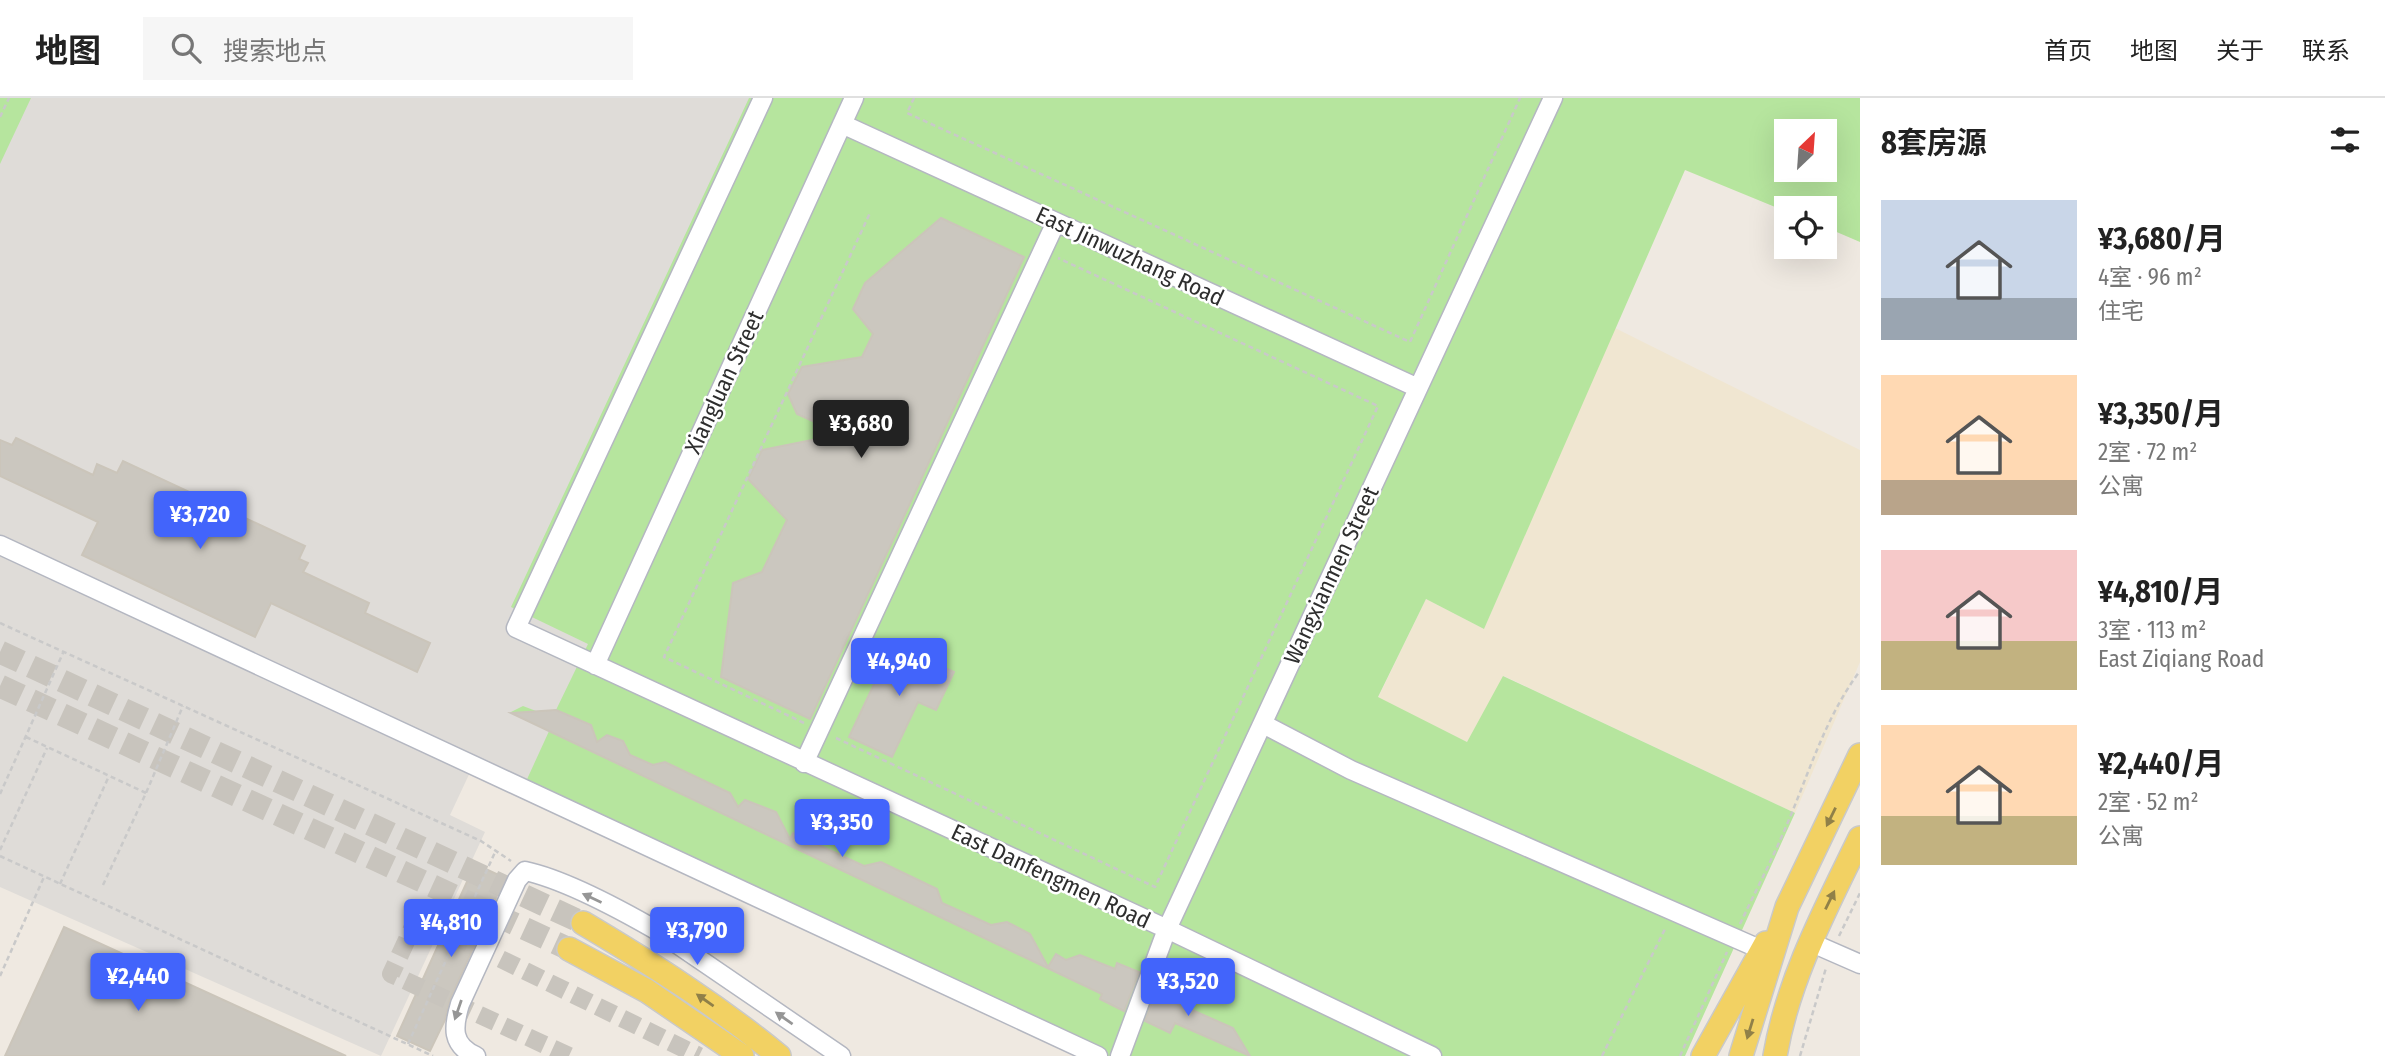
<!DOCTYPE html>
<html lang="zh">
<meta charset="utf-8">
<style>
body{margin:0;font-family:"Fira Sans Condensed","Noto Sans SC",sans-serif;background:#f6f6f6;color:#222;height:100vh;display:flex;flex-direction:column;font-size:26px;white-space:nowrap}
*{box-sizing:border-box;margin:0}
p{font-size:23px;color:#767676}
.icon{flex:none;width:38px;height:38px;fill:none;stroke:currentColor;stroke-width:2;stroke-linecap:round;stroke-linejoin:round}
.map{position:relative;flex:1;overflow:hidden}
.details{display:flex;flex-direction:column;background:#fff;width:525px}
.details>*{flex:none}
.needle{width:46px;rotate:25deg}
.fabs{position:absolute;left:1774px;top:21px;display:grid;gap:14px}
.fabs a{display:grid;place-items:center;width:63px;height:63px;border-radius:0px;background:#fff;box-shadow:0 7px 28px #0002;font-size:35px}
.price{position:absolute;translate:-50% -60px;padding:0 16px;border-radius:7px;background:#4264fb;color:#fff;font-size:23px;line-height:46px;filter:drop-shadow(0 2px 4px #0008)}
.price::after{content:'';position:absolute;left:50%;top:42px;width:21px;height:16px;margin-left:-10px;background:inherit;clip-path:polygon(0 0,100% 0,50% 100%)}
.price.current{background:#222;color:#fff}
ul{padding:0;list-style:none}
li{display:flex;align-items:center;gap:21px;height:175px;padding:0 21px}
li span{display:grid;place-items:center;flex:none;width:196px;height:140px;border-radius:0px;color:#555}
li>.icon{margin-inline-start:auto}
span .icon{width:84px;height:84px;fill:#fffc;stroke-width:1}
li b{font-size:30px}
h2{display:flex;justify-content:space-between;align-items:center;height:84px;padding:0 21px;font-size:30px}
header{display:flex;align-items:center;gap:42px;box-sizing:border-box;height:98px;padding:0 35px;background:#fff;border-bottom:2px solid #e0e0e0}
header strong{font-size:33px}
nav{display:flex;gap:38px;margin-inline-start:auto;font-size:24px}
.search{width:490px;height:63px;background:#f6f6f6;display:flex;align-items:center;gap:18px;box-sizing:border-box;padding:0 24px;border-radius:0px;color:#767676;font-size:26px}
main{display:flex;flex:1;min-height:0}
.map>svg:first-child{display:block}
.education{fill:#f0e6d1}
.green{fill:#b6e59e;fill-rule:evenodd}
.plaza{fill:#dfdcd8}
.building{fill:#cbc7bf;stroke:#cbc5ba;stroke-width:2}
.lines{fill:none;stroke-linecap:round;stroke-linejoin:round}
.minor-tunnel{stroke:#c8c4bd;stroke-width:18;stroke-dasharray:18 9;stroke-linecap:butt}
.major-tunnel{stroke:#c8c4bd;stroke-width:23;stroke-dasharray:23 11;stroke-linecap:butt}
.minor-casing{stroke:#b4b7c1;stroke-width:21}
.major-casing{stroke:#c9c9c9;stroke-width:26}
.path{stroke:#c9c9c9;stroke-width:2.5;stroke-dasharray:5 3.5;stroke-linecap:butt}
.minor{stroke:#fff;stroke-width:18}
.major{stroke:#f2d163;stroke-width:23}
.oneway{fill:#908048}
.oneway2{fill:#969696}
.labels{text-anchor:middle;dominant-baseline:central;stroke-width:5;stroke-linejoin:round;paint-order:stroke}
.street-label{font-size:23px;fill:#2e2e2e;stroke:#fff}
</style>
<header>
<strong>地图</strong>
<div class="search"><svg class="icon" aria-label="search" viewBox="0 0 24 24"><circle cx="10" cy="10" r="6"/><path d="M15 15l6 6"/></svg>搜索地点</div>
<nav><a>首页</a><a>地图</a><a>关于</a><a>联系</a></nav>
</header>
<main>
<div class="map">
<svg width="1860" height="958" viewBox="0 0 1860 958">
<rect width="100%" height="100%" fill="#efe9e1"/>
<!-- education -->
<path class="education" d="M1615 230 1860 352V564L1795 715 1504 578 1467 644 1378 600 1426 501 1484 531Z"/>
<!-- green -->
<path class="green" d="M0 0H1860V144L1825 129V110H1787V114L1685 72 1484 531 1426 501 1378 599 1467 644 1503 578 1795 715 1685 958H1083L0 451ZM1787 33H1825V72H1787Z"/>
<!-- plaza -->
<path class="plaza" d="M31 0H749L511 509 588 546 556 612 536 613 523 608 511 614 550 631 523 690 473 668 450 717 485 734 381 958 0 789V378L98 424 82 457 255 539 271 505 416 573 430 545 365 515 369 505 303 474 307 465 299 461 304 448 124 363 117 375 98 366 93 377 16 341 12 347 0 342V66Z"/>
<!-- building -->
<path class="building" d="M941 120 1024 159 810 621 721 579 733 485 762 474 787 422 748 381 762 352 842 336 797 316 788 296 802 269 862 259 873 236 853 211 865 185Z
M16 340 93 377 97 366 117 375 123 363 305 448 299 461 308 465 303 474 369 505 365 515 430 545 417 574 271 505 255 539 82 457 98 424 0 378V342L12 347Z
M893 546 954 574 936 612 918 604 892 659 849 639Z
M556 612 591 627 597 644 607 637 623 643 630 657 653 667 665 664 730 695 738 709 745 702 776 714 790 741 793 735 864 768 881 764 937 791 942 805 991 827 1007 824 1030 836 1048 869 1056 856 1066 862 1080 857 1115 871 1117 865 1139 874 1124 913 1100 901 1102 896 511 615Z
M475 766 505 780 450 901 445 922 430 953 397 938Z
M64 829 346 958H5Z
M1160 883 1188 897 1183 908 1233 930 1250 958 1175 925 1170 935 1145 923Z"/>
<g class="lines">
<!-- minor-tunnel -->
<path class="minor-tunnel" d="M569 958 391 876 417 820 699 958"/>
<!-- major-tunnel -->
<path class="major-tunnel" d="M0 554 583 825
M0 588 569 851"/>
<!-- minor casing -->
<g class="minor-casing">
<path id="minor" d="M763 0 516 530 1167 831 1432 958
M842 26 1418 290
M0 447 1098 958
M595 567 854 0
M1263 626 1351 672 1762 852
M804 665 1056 124
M1812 845 1860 866
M476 958C451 947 453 929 460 906L517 782 525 773C567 782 623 813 661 835L841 958
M1120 958 1167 831 1553 0"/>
</g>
<!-- major casing -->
<g class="major-casing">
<path id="major" d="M583 825C652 866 717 907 779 958
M569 851 647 893 742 958
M1703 958 1766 845
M1741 958 1787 809 1860 657
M1775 958C1788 881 1826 810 1860 740"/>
</g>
<!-- path -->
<path class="path" d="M914 0 907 15 1410 244 1520 0
M0 19 9 0
M0 525 481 743 511 763
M804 625 664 559 870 115
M26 639 146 695
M836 640 1155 789 1378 308 1058 160
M0 696 63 555
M0 752 47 650
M0 758 433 958
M60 786 109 678
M103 787 146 695 183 608
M1740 826C1756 792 1774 758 1788 724 1810 672 1826 618 1860 573
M1839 838 1860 795
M0 878 44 779
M408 946 496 752
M1602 958 1666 829
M1680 958 1727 854
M1800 958 1826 870"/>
<!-- minor -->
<use href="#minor" class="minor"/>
<!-- major -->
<use href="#major" class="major"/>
</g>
<!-- one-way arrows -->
<defs><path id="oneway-solid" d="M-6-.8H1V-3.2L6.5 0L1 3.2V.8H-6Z" transform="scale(1.75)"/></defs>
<g class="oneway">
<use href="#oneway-solid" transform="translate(1831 719) rotate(116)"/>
<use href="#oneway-solid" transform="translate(1830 802) rotate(-64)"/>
<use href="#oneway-solid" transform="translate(705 902) rotate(-145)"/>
<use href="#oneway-solid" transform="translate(1750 931) rotate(107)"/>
</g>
<g class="oneway2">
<use href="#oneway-solid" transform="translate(592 800) rotate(-155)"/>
<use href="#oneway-solid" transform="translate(458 912) rotate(109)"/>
<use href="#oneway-solid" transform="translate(784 920) rotate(-145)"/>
</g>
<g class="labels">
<!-- street labels -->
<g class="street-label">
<text transform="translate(1130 158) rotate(25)">East Jinwuzhang Road</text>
<text transform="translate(724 284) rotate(-65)">Xiangluan Street</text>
<text transform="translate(1331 477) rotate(-65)">Wangxianmen Street</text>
<text transform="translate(1051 778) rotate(25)">East Danfengmen Road</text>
</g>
</g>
</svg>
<div class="fabs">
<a><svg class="needle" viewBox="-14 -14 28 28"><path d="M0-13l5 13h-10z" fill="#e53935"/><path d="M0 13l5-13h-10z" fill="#767676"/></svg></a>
<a><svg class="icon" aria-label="locate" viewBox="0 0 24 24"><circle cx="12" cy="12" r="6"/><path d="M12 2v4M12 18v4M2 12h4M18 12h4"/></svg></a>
</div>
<b class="price current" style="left:861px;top:362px">¥3,680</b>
<b class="price" style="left:200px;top:453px">¥3,720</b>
<b class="price" style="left:899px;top:600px">¥4,940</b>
<b class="price" style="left:842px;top:761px">¥3,350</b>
<b class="price" style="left:451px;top:861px">¥4,810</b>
<b class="price" style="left:697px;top:869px">¥3,790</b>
<b class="price" style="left:138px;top:915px">¥2,440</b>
<b class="price" style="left:1188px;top:920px">¥3,520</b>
</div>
<section class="details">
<h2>8套房源<svg class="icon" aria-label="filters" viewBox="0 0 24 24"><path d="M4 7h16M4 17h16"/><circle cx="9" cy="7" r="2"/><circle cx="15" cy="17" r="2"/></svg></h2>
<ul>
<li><span style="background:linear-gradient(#c9d6e8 70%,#9aa5b1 0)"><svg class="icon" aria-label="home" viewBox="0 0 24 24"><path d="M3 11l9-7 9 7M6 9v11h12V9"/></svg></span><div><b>¥3,680/月</b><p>4室 · 96 m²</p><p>住宅</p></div></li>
<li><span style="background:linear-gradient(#ffd9b3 75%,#b9a48a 0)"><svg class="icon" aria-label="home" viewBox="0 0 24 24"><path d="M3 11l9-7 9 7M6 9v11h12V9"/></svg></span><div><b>¥3,350/月</b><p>2室 · 72 m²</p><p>公寓</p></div></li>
<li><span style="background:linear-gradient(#f6c9c9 65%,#c2b280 0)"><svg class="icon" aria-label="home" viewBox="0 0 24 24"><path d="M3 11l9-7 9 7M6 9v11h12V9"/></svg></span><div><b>¥4,810/月</b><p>3室 · 113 m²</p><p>East Ziqiang Road</p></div></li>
<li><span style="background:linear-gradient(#ffd9b3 65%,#c2b280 0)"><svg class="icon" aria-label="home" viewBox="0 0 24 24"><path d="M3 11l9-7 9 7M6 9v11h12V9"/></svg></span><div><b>¥2,440/月</b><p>2室 · 52 m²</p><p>公寓</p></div></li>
</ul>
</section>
</main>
